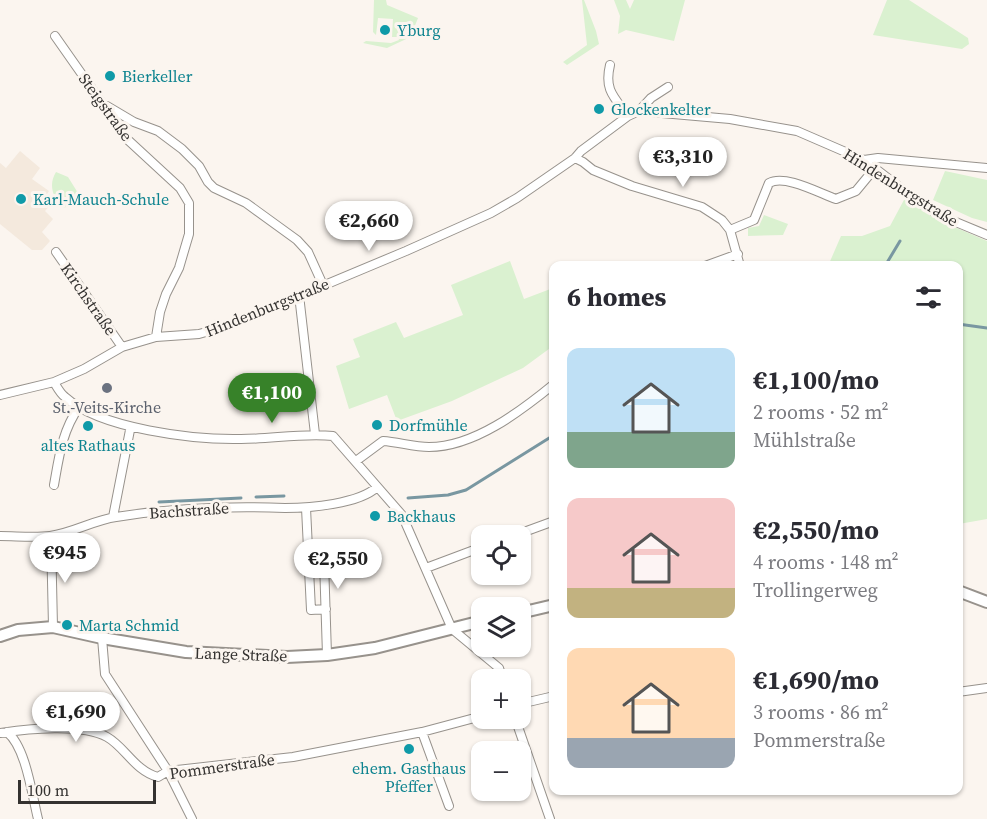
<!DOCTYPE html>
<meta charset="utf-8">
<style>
body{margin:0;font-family:"Source Serif 4",serif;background:#f7f7f7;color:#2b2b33;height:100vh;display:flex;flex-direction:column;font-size:22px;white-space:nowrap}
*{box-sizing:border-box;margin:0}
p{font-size:20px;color:#7c7c81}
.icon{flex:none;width:33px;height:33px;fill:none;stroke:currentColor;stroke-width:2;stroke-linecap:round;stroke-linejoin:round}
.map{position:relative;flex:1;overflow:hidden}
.side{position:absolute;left:549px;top:261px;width:414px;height:534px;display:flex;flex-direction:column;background:#fff;border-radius:12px;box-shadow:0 2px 4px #0004}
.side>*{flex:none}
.tools{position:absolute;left:471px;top:525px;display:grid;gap:12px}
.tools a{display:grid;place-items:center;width:60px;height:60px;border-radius:12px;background:#fff;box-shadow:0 2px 4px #0004;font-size:30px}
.scale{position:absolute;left:18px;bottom:15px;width:138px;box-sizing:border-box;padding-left:6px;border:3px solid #343230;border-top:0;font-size:16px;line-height:21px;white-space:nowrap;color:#343230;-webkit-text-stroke:4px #fbf5ef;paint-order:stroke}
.price{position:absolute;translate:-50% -51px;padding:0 14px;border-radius:21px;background:#fff;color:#222;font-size:20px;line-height:39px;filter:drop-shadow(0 2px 3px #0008)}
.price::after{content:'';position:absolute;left:50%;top:36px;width:18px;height:14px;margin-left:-9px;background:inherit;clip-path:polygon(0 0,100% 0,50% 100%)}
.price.selected{background:#378229;color:#fff}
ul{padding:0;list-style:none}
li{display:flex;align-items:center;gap:18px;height:150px;padding:0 18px}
li span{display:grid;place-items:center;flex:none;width:168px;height:120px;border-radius:12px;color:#555}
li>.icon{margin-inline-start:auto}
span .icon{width:72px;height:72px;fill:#fffc;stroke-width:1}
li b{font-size:26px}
h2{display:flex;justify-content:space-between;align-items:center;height:72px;padding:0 18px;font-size:26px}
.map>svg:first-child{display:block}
.built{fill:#f4e9dd}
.green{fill:#daf1d0}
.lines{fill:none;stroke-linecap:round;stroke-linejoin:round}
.stream{stroke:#7997a1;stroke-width:3}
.street-casing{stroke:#97928c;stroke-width:10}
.secondary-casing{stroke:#97928c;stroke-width:14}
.street{stroke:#fff;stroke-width:8}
.secondary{stroke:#fff;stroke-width:10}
.culture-dot{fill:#0f9aa8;stroke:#fbf5ef;stroke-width:2}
.worship-dot{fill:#6b7280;stroke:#fbf5ef;stroke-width:2}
.labels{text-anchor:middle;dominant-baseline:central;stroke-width:6;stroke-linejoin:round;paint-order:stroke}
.culture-label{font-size:16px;fill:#0d838f;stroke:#fbf5ef;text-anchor:start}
.street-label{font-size:16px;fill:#343230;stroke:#fbf5ef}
.worship-label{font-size:16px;fill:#5b616d;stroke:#fbf5ef}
</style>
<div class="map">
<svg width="987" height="819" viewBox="0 0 987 819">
<rect width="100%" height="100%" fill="#fbf5ef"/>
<!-- built -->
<path class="built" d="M20 151 40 168 32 179 49 191 45 197 52 203 45 211 53 219 42 232 50 241 42 250H32L0 224V163L6 168Z"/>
<!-- green -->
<path class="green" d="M374 0H386L387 5 418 18 414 28 419 33 387 48 363 43 366 41 391 43 399 40 398 37H392L393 19 378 18 376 35 373 32Z
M582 0H584L596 31 599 44 567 65 563 62 587 45Z
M614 0H626L630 9 634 0H685L674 41 626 30 618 34 620 16Z
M887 0H909L968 38 969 44 962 49 873 35Z
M945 171 987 180V222L972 218 933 200Z
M56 172 68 177 78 193 75 205 62 208C53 197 48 185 56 172Z
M905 198 943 222 987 241V519L959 524 958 266H828L841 236H862L890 226Z
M764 215 788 224 783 235 748 236V228L759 226Z
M510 261 524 299 553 288V346L523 368 452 401 397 421 387 395 349 409 336 366 360 357 353 339 396 322 404 338 463 315 451 285Z"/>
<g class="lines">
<!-- stream -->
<path class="stream" d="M885 266 900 241
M958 324 987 328
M256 497 284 496
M408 498 448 495 466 490 554 435
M159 502 241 498"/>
<!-- street casing -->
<g class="street-casing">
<path id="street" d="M55 36 128 140 180 188 189 203V234L179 268 166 294 160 312 156 337
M610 65C604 90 614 97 628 116
M107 106 134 122 158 131 182 149 199 166 208 182 214 188 246 203 297 240 308 252 323 285
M639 111 651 98 668 87
M575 158 583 162 593 170 632 186 702 207 722 220 730 230 740 266
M864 160 878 158 987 168
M730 230 754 220 769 183C785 174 819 193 836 199L856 191 875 168
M56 252 122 347
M705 266 738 254
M299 295 315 434
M54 382C57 387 60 393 65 397 100 429 195 440 241 439 272 439 302 433 333 436L402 515 452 629 499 668 503 680
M0 395 54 382 84 369 122 347 156 337 199 334 227 326 406 251 491 213 517 198 575 158 581 151 628 116 639 111 730 119 797 131 864 160 919 202 939 215 987 235
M356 461 383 441C398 442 414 447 429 447 474 447 521 411 554 384
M54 485C59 457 62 431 79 407
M306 508 311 610 326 609
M113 517 130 430
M0 536C16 536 34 538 50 536 73 533 94 520 116 517 172 508 228 506 285 508 310 508 359 504 377 487
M51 536 53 627
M513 536 554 521
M309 562 324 561 327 655
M426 568 482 547
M102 638 105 674 168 771 192 819
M958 692 987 688
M520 704 554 696
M515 718 550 819
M7 732C26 747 32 795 38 819
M422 732 449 806
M0 733C27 729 82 723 107 737 125 747 135 771 158 777L168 771 293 757 422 732 482 716"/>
</g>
<!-- secondary casing -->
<g class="secondary-casing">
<path id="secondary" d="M958 591 987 602
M520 613 554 605
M0 636 18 630 53 627 102 638 186 652 287 657 327 655 375 648 482 621"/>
</g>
<!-- street -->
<use href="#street" class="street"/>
<!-- secondary -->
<use href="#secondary" class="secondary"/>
</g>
<!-- markers -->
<g class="culture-dot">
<circle cx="385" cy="30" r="6"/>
<circle cx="110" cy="76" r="6"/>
<circle cx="599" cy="109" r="6"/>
<circle cx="21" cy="199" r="6"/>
<circle cx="377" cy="425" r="6"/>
<circle cx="88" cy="426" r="6"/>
<circle cx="375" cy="516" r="6"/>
<circle cx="67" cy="625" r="6"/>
<circle cx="409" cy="749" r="6"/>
</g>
<circle class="worship-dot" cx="107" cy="388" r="6"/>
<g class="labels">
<!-- culture labels -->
<g class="culture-label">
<text x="397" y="30">Yburg</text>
<text x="122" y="76">Bierkeller</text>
<text x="611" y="109">Glockenkelter</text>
<text x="33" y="199">Karl-Mauch-Schule</text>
<text x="389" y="425">Dorfmühle</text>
<text x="88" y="445" text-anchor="middle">altes Rathaus</text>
<text x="387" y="516">Backhaus</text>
<text x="79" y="625">Marta Schmid</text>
<text x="409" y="768" text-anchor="middle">ehem. Gasthaus<tspan x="409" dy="18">Pfeffer</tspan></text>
</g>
<!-- street labels -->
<g class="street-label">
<text transform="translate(106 107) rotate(54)">Steigstraße</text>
<text transform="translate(901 187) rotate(32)">Hindenburgstraße</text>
<text transform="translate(89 299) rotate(55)">Kirchstraße</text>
<text transform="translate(267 307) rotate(-22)">Hindenburgstraße</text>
<text transform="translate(189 510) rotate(-4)">Bachstraße</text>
<text transform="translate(241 654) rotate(2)">Lange Straße</text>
<text transform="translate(222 766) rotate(-8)">Pommerstraße</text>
</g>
<!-- worship labels -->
<g class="worship-label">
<text x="107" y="407">St.-Veits-Kirche</text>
</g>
</g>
</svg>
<div class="tools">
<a><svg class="icon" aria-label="locate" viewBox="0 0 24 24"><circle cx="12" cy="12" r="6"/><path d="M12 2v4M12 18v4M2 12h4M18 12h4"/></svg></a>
<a><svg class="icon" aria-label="layers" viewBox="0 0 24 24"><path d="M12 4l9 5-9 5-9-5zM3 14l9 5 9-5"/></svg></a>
<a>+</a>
<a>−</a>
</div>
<div class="scale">100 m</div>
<b class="price" style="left:683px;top:188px">€3,310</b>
<b class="price" style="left:369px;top:252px">€2,660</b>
<b class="price selected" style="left:272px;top:424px">€1,100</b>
<b class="price" style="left:65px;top:584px">€945</b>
<b class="price" style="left:338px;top:590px">€2,550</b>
<b class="price" style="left:76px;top:743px">€1,690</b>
<section class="side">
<h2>6 homes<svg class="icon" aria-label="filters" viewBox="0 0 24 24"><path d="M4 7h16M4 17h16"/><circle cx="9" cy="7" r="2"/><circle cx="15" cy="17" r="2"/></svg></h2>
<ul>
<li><span style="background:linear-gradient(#bfe0f5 70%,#7fa58c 0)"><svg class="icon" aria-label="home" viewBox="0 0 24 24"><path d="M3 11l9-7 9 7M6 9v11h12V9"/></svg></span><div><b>€1,100/mo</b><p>2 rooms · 52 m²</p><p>Mühlstraße</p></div></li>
<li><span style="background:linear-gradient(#f6c9c9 75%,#c2b280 0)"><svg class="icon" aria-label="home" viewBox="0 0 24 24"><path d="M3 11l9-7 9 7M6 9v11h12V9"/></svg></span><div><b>€2,550/mo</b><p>4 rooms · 148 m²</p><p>Trollingerweg</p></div></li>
<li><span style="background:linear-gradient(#ffd9b3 75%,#9aa5b1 0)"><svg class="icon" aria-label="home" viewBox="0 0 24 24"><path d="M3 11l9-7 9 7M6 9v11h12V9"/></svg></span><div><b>€1,690/mo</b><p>3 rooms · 86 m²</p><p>Pommerstraße</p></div></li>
</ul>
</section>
</div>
